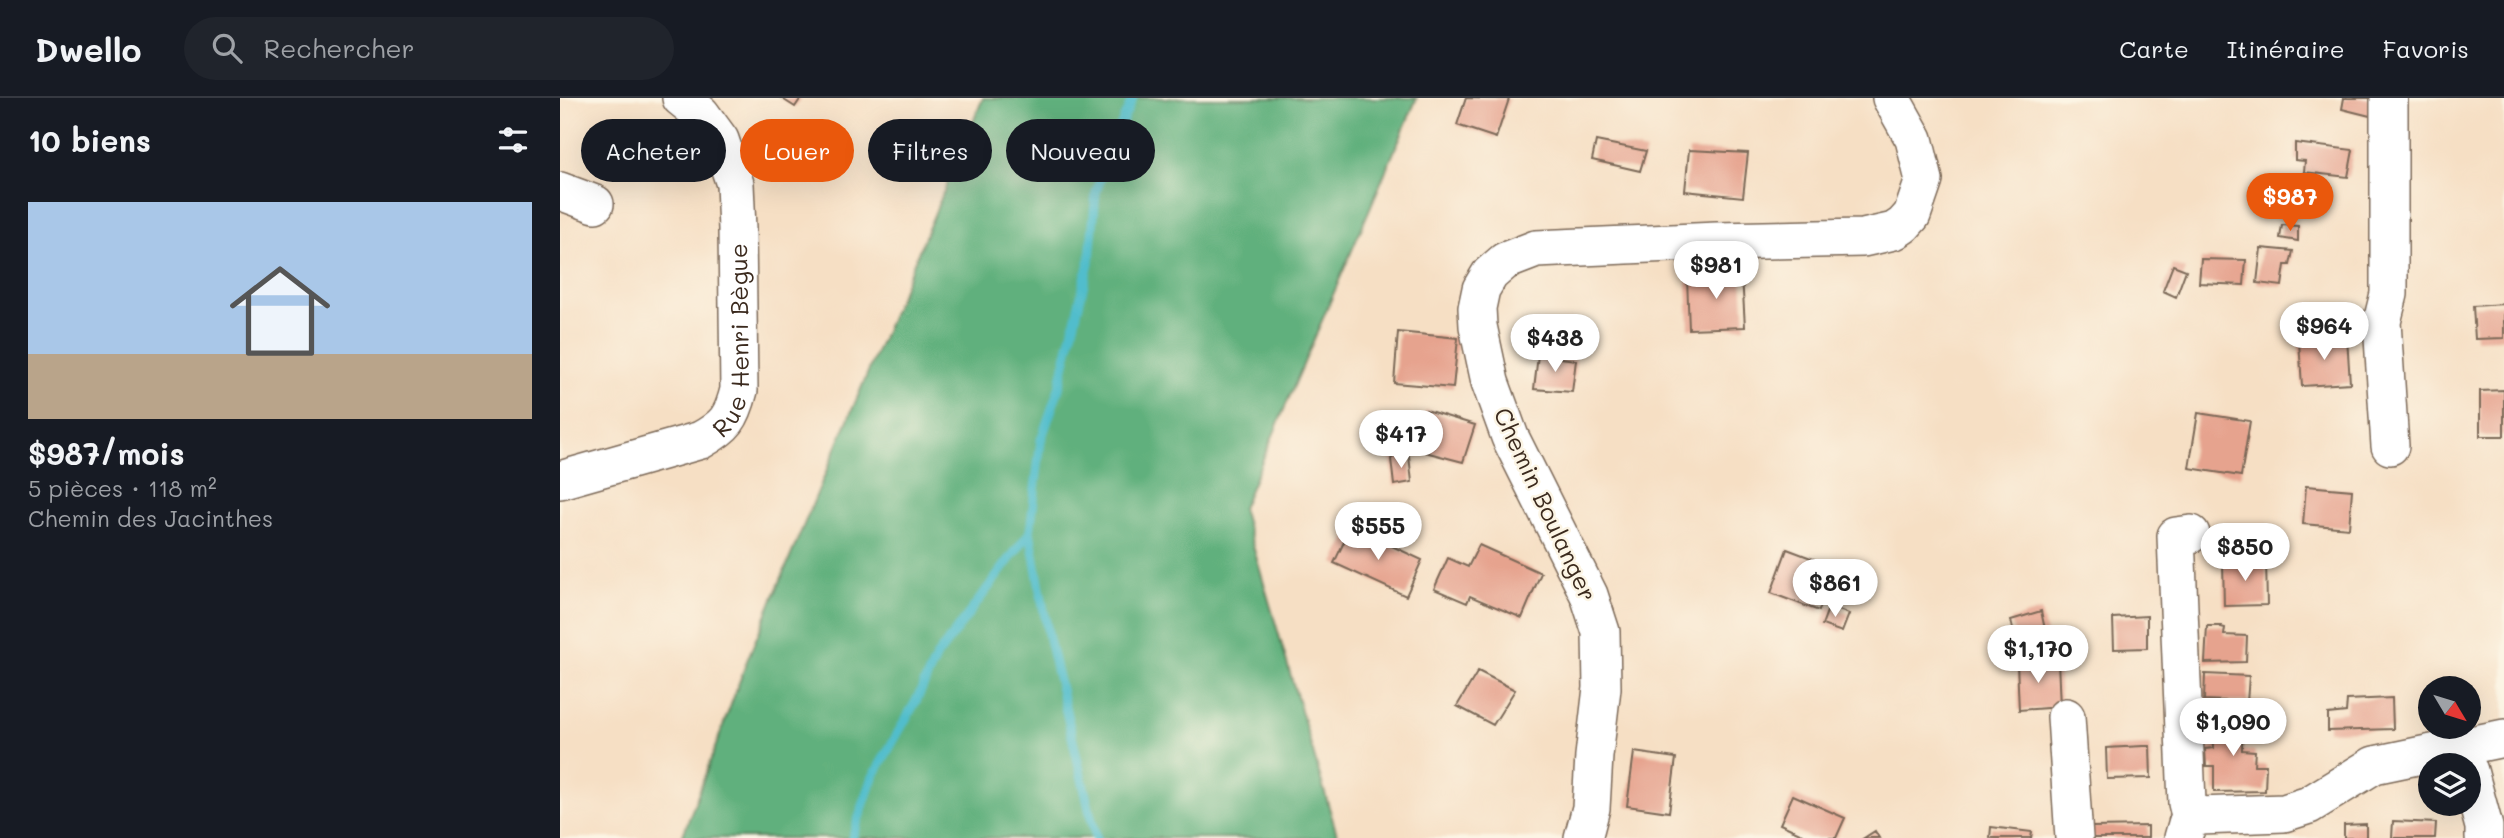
<!DOCTYPE html>
<html lang="fr">
<meta charset="utf-8">
<style>
body{margin:0;font-family:Mali,sans-serif;background:#20242c;color:#f1f3f6;height:100vh;display:flex;flex-direction:column;font-size:26px;white-space:nowrap}
*{box-sizing:border-box;margin:0}
p{font-size:23px;color:#9ea1a6}
.icon{flex:none;width:38px;height:38px;fill:none;stroke:currentColor;stroke-width:2;stroke-linecap:round;stroke-linejoin:round}
.map{position:relative;flex:1;overflow:hidden}
.details{display:flex;flex-direction:column;background:#171b24;width:560px}
.details>*{flex:none}
.banner{position:absolute;left:21px;top:21px;width:665px;height:63px;display:flex;gap:14px}
.needle{width:46px;rotate:128deg}
.buttons{position:absolute;left:1858px;top:578px;display:grid;gap:14px}
.buttons a{display:grid;place-items:center;width:63px;height:63px;border-radius:50%;background:#171b24;box-shadow:0 7px 28px #0002;font-size:35px}
.price{position:absolute;translate:-50% -60px;padding:0 16px;border-radius:24px;background:#fff;color:#222;font-size:23px;line-height:46px;filter:drop-shadow(0 2px 4px #0008)}
.price::after{content:'';position:absolute;left:50%;top:42px;width:21px;height:16px;margin-left:-10px;background:inherit;clip-path:polygon(0 0,100% 0,50% 100%)}
.price.active{background:#ea580c;color:#fff}
ul{padding:0;list-style:none}
li{display:grid;align-content:center;gap:14px;height:371px;padding:0 28px}
li+li{border-top:2px solid #363941}
li span{display:grid;place-items:center;height:217px;border-radius:0px;color:#555}
li>.icon{margin-inline-start:auto}
span .icon{width:126px;height:126px;fill:#fffc;stroke-width:1}
li b{font-size:30px}
h2{display:flex;justify-content:space-between;align-items:center;height:84px;padding:0 28px;font-size:30px}
.chip{padding:0 24px;border-radius:32px;background:#171b24;box-shadow:0 7px 28px #0002;font-size:24px;line-height:63px}
.chip.active{background:#ea580c;color:#fff}
header{display:flex;align-items:center;gap:42px;box-sizing:border-box;height:98px;padding:0 35px;background:#171b24;border-bottom:2px solid #363941}
header strong{font-size:33px}
nav{display:flex;gap:38px;margin-inline-start:auto;font-size:24px}
.search{width:490px;height:63px;background:#20242c;display:flex;align-items:center;gap:18px;box-sizing:border-box;padding:0 24px;border-radius:38px;color:#9ea1a6;font-size:26px}
main{display:flex;flex:1;min-height:0}
.map>svg:first-child{display:block}
.forest{fill:#60b07d;stroke:#4e6d4e;stroke-width:2}
.lines{fill:none;stroke-linecap:round;stroke-linejoin:round}
.stream{stroke:#51bdcc;stroke-width:9}
.building{fill:#e6a38e}
.minor-casing{stroke:#7c6958;stroke-width:40}
.minor{stroke:#fff;stroke-width:37}
.labels{text-anchor:middle;dominant-baseline:central;stroke-width:5;stroke-linejoin:round;paint-order:stroke}
.street-label{font-size:24px;fill:#3b2a1e;stroke:#fcf5e5}
</style>
<header>
<strong>Dwello</strong>
<div class="search"><svg class="icon" aria-label="search" viewBox="0 0 24 24"><circle cx="10" cy="10" r="6"/><path d="M15 15l6 6"/></svg>Rechercher</div>
<nav><a>Carte</a><a>Itinéraire</a><a>Favoris</a></nav>
</header>
<main>
<section class="details">
<h2>10 biens<svg class="icon" aria-label="filters" viewBox="0 0 24 24"><path d="M4 7h16M4 17h16"/><circle cx="9" cy="7" r="2"/><circle cx="15" cy="17" r="2"/></svg></h2>
<ul>
<li><span style="background:linear-gradient(#a9c7e8 70%,#b9a48a 0)"><svg class="icon" aria-label="home" viewBox="0 0 24 24"><path d="M3 11l9-7 9 7M6 9v11h12V9"/></svg></span><div><b>$987/mois</b><p>5 pièces · 118 m²</p><p>Chemin des Jacinthes</p></div></li>
</ul>
</section>
<div class="map">
<svg width="1944" height="740" viewBox="0 0 1944 740">
<rect width="100%" height="100%" fill="#fcf5e5"/>
<filter id="ink" filterUnits="userSpaceOnUse"><feTurbulence type="fractalNoise" baseFrequency=".0143" numOctaves="2"/><feDisplacementMap in="SourceGraphic" scale="14" xChannelSelector="R" yChannelSelector="G"/><feConvolveMatrix kernelMatrix="1 2 1 2 8 2 1 2 1" color-interpolation-filters="sRGB"/></filter>
<filter id="wash" filterUnits="userSpaceOnUse"><feTurbulence type="fractalNoise" baseFrequency=".00686" numOctaves="4" result="noise"/><feDisplacementMap in="SourceGraphic" scale="28" xChannelSelector="R" yChannelSelector="G"/><feGaussianBlur stdDeviation="1.57" result="paint"/><feColorMatrix in="noise" values="0 0 0 0 0 0 0 0 0 0 0 0 0 0 0 0 0 1.4 0 .05"/><feComposite in="paint" operator="in"/></filter>
<g filter="url(#wash)">
<rect width="100%" height="100%" fill="#f6dfc4"/>
<!-- forest -->
<path class="forest" d="M423 0H857L682 410 778 740H122L188 560Z"/>
<g class="lines">
<!-- stream -->
<path class="stream" d="M292 740 313 679 356 603 377 558 470 434
M536 740 489 541 470 434 481 342 499 290 530 160 536 94 555 40 573 0"/>
</g>
<g id="blocks">
<!-- building -->
<path class="building" d="M221 0H241L235 9Z
M906 0 949 1 936 40 897 27Z
M1784 0H1815L1810 18 1782 11Z
M1036 43 1086 53 1080 73 1032 62Z
M1735 45 1793 52 1788 79 1744 74 1745 63 1735 62Z
M1129 52 1188 55 1183 99 1125 93Z
M1722 127 1738 128V143L1720 140Z
M1701 150 1733 153 1730 167H1725L1722 188 1697 185Z
M1641 161 1686 162 1684 187 1639 185Z
M1613 167 1626 172 1616 199 1603 193Z
M1165 172 1167 178 1182 177 1185 229 1129 231 1127 180 1142 179V173Z
M1944 206V240L1915 241 1913 208Z
M838 234 898 240 893 290 834 285Z
M1787 240 1790 285 1742 288 1739 243Z
M978 257 1016 262 1012 294 974 291Z
M1944 292V338H1920V293Z
M866 312 915 327 903 364 865 354 873 330 861 326Z
M1638 315 1690 323 1681 378 1629 370Z
M834 358H849L852 384 834 387 831 361Z
M1746 388 1792 392 1789 430 1743 426Z
M791 429 862 462 846 498 774 465Z
M919 447 981 475 962 520 910 498 907 505 874 491 888 460 908 469Z
M1227 451 1275 469 1259 513 1211 495Z
M1706 462 1707 507 1664 508 1663 463Z
M1269 508 1289 516 1282 534 1262 527Z
M1481 513 1486 536 1456 544 1451 522Z
M1587 518V550L1554 551 1553 520Z
M1647 528H1661V529L1665 530 1664 537 1687 538 1686 564 1645 565Z
M1498 563 1500 609 1459 612 1457 565Z
M918 573 955 592 933 627 897 608Z
M1645 576 1689 578 1687 604 1644 602Z
M1832 600 1833 631 1768 633V616L1786 614 1787 602Z
M1653 617H1683L1682 652 1695 653 1694 667H1706L1705 693 1654 694V668H1646L1645 651 1654 650Z
M1583 648H1590L1591 680 1547 681 1546 650Z
M1074 654 1116 660 1109 714 1067 708Z
M1233 697 1285 720 1276 740H1251L1220 726Z
M1833 723 1876 725 1875 740H1832Z
M1806 726V740H1784V727Z
M1588 728V740H1532V729Z
M1431 729 1472 734 1471 740H1430Z
M1315 733 1319 740H1304Z"/>
</g>
</g>
<g filter="url(#ink)">
<use href="#blocks" fill-opacity="0" stroke="#7c6958" stroke-width="2"/>
<g class="lines">
<!-- minor casing -->
<g class="minor-casing">
<g id="minor">
<path d="M1829 0V196L1822 224 1830 348"/>
<path d="M0 93 35 106"/>
<path id="s1" d="M0 382 141 342C166 328 172 320 179 292L177 131 175 86 160 42 141 16 121 0"/>
<path d="M1506 619 1514 740"/>
<path d="M1909 673 1924 729V740"/>
<path d="M1631 721 1627 705 1616 438 1631 436"/>
<path d="M1023 740 1031 710 1034 658 1042 590 1041 534 1029 497 950 339 930 284 918 228 917 210 921 191 930 176 945 163 976 151 1157 143 1303 140 1334 133 1343 127 1352 117 1364 82 1354 41 1331 0"/>
<path d="M1623 740 1627 726 1639 718 1724 715 1749 707 1814 667 1944 640"/>
</g>
</g>
<!-- minor -->
<use href="#minor" class="minor"/>
</g>
</g>
<g class="labels">
<!-- street labels -->
<g class="street-label">
<text stroke="none"><textPath href="#s1" startOffset="261">Rue Henri Bègue</textPath></text>
<text transform="translate(986 406) rotate(65)">Chemin Boulanger</text>
</g>
</g>
</svg>
<div class="buttons">
<a><svg class="needle" viewBox="-14 -14 28 28"><path d="M0-13l5 13h-10z" fill="#e53935"/><path d="M0 13l5-13h-10z" fill="#9ea1a6"/></svg></a>
<a><svg class="icon" aria-label="layers" viewBox="0 0 24 24"><path d="M12 4l9 5-9 5-9-5zM3 14l9 5 9-5"/></svg></a>
</div>
<b class="price active" style="left:1730px;top:135px">$987</b>
<b class="price" style="left:1156px;top:203px">$981</b>
<b class="price" style="left:1764px;top:264px">$964</b>
<b class="price" style="left:995px;top:276px">$438</b>
<b class="price" style="left:841px;top:372px">$417</b>
<b class="price" style="left:818px;top:464px">$555</b>
<b class="price" style="left:1685px;top:485px">$850</b>
<b class="price" style="left:1275px;top:521px">$861</b>
<b class="price" style="left:1478px;top:587px">$1,170</b>
<b class="price" style="left:1673px;top:660px">$1,090</b>
<div class="banner">
<a class="chip">Acheter</a>
<a class="chip active">Louer</a>
<a class="chip">Filtres</a>
<a class="chip">Nouveau</a>
</div>
</div>
</main>
